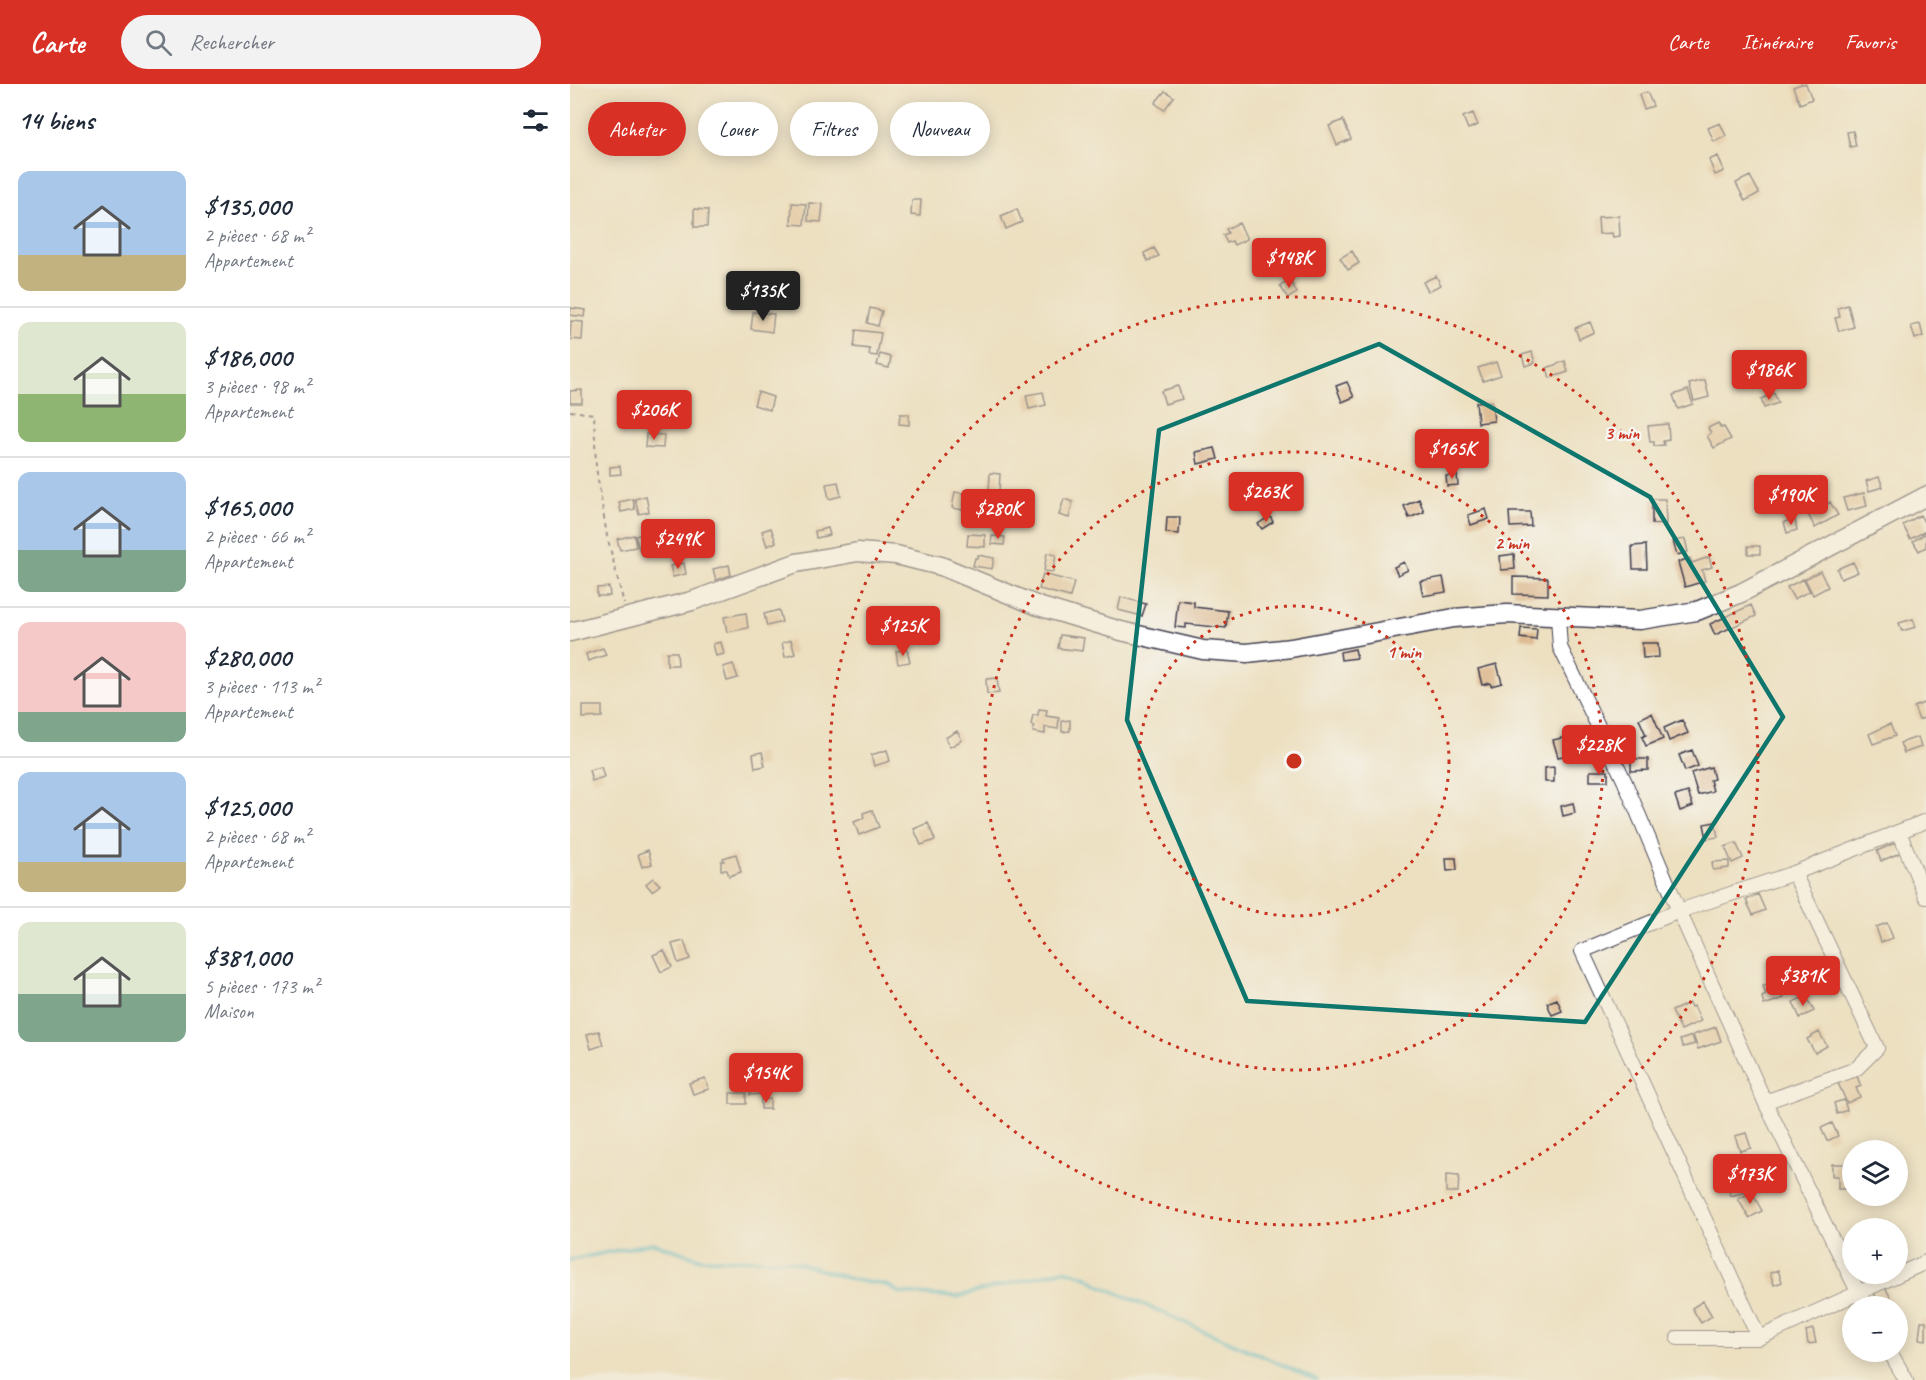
<!DOCTYPE html>
<html lang="fr">
<meta charset="utf-8">
<style>
body{margin:0;font-family:Caveat,sans-serif;background:#f2f2f3;color:#1f2937;height:100vh;display:flex;flex-direction:column;font-size:22px;white-space:nowrap}
*{box-sizing:border-box;margin:0}
p{font-size:20px;color:#747a83}
.icon{flex:none;width:33px;height:33px;fill:none;stroke:currentColor;stroke-width:2;stroke-linecap:round;stroke-linejoin:round}
.map{position:relative;flex:1;overflow:hidden}
.drawer{display:flex;flex-direction:column;background:#fff;width:570px}
.drawer>*{flex:none}
.banner{position:absolute;left:18px;top:18px;width:570px;height:54px;display:flex;gap:12px}
.tools{position:absolute;left:1272px;top:1056px;display:grid;gap:12px}
.tools a{display:grid;place-items:center;width:66px;height:66px;border-radius:50%;background:#fff;box-shadow:0 3px 15px #0003;font-size:30px}
.price{position:absolute;translate:-50% -51px;padding:0 14px;border-radius:6px;background:#d93025;color:#fff;font-size:20px;line-height:39px;filter:drop-shadow(0 2px 3px #0008)}
.price::after{content:'';position:absolute;left:50%;top:36px;width:18px;height:14px;margin-left:-9px;background:inherit;clip-path:polygon(0 0,100% 0,50% 100%)}
.price.selected{background:#222;color:#fff}
ul{padding:0;list-style:none}
li{display:flex;align-items:center;gap:18px;height:150px;padding:0 18px}
li+li{border-top:2px solid #e0e1e3}
li span{display:grid;place-items:center;flex:none;width:168px;height:120px;border-radius:12px;color:#555}
li>.icon{margin-inline-start:auto}
span .icon{width:72px;height:72px;fill:#fffc;stroke-width:1}
li b{font-size:26px}
h2{display:flex;justify-content:space-between;align-items:center;height:72px;padding:0 18px;font-size:26px}
.chip{padding:0 21px;border-radius:27px;background:#fff;box-shadow:0 3px 15px #0003;font-size:21px;line-height:54px}
.chip.selected{background:#d93025;color:#fff}
header{display:flex;align-items:center;gap:36px;box-sizing:border-box;height:84px;padding:0 30px;background:#d93025;color:#fff}
header strong{font-size:28px}
nav{display:flex;gap:33px;margin-inline-start:auto;font-size:21px}
.search{width:420px;height:54px;background:#f2f2f3;display:flex;align-items:center;gap:15px;box-sizing:border-box;padding:0 21px;border-radius:33px;color:#747a83;font-size:22px}
main{display:flex;flex:1;min-height:0}
.map>svg:first-child{display:block}
.lines{fill:none;stroke-linecap:round;stroke-linejoin:round}
.stream{stroke:#4ab5c8;stroke-width:4}
.building{fill:#debb93}
.minor-casing{stroke:#403e4f;stroke-width:16}
.tertiary-casing{stroke:#403e4f;stroke-width:21}
.path{stroke:#403e4f;stroke-width:2;stroke-dasharray:4.5 4.5;stroke-linecap:butt}
.minor{stroke:#fff;stroke-width:14}
.tertiary{stroke:#fff;stroke-width:18}
.marked{fill:none;stroke:#0f766e;stroke-width:4.5;stroke-linejoin:round}
.ring{fill:none;stroke:#c8321e;stroke-width:3;stroke-dasharray:3 6}
.centre{fill:#c8321e;stroke:#f6f6f2;stroke-width:3}
.ring-label{font-size:18px;text-anchor:middle;font-weight:bold;fill:#c8321e;stroke:#f6f6f2;stroke-width:4.5;stroke-linejoin:round;paint-order:stroke}
</style>
<header>
<strong>Carte</strong>
<div class="search"><svg class="icon" aria-label="search" viewBox="0 0 24 24"><circle cx="10" cy="10" r="6"/><path d="M15 15l6 6"/></svg>Rechercher</div>
<nav><a>Carte</a><a>Itinéraire</a><a>Favoris</a></nav>
</header>
<main>
<section class="drawer">
<h2>14 biens<svg class="icon" aria-label="filters" viewBox="0 0 24 24"><path d="M4 7h16M4 17h16"/><circle cx="9" cy="7" r="2"/><circle cx="15" cy="17" r="2"/></svg></h2>
<ul>
<li><span style="background:linear-gradient(#a9c7e8 70%,#c2b280 0)"><svg class="icon" aria-label="home" viewBox="0 0 24 24"><path d="M3 11l9-7 9 7M6 9v11h12V9"/></svg></span><div><b>$135,000</b><p>2 pièces · 68 m²</p><p>Appartement</p></div></li>
<li><span style="background:linear-gradient(#dfe7d0 60%,#8fb573 0)"><svg class="icon" aria-label="home" viewBox="0 0 24 24"><path d="M3 11l9-7 9 7M6 9v11h12V9"/></svg></span><div><b>$186,000</b><p>3 pièces · 98 m²</p><p>Appartement</p></div></li>
<li><span style="background:linear-gradient(#a9c7e8 65%,#7fa58c 0)"><svg class="icon" aria-label="home" viewBox="0 0 24 24"><path d="M3 11l9-7 9 7M6 9v11h12V9"/></svg></span><div><b>$165,000</b><p>2 pièces · 66 m²</p><p>Appartement</p></div></li>
<li><span style="background:linear-gradient(#f6c9c9 75%,#7fa58c 0)"><svg class="icon" aria-label="home" viewBox="0 0 24 24"><path d="M3 11l9-7 9 7M6 9v11h12V9"/></svg></span><div><b>$280,000</b><p>3 pièces · 113 m²</p><p>Appartement</p></div></li>
<li><span style="background:linear-gradient(#a9c7e8 75%,#c2b280 0)"><svg class="icon" aria-label="home" viewBox="0 0 24 24"><path d="M3 11l9-7 9 7M6 9v11h12V9"/></svg></span><div><b>$125,000</b><p>2 pièces · 68 m²</p><p>Appartement</p></div></li>
<li><span style="background:linear-gradient(#dfe7d0 60%,#7fa58c 0)"><svg class="icon" aria-label="home" viewBox="0 0 24 24"><path d="M3 11l9-7 9 7M6 9v11h12V9"/></svg></span><div><b>$381,000</b><p>5 pièces · 173 m²</p><p>Maison</p></div></li>
</ul>
</section>
<div class="map">
<svg width="1356" height="1296" viewBox="0 0 1356 1296">
<rect width="100%" height="100%" fill="#f6f6f2"/>
<filter id="ink" filterUnits="userSpaceOnUse"><feTurbulence type="fractalNoise" baseFrequency=".0167" numOctaves="2"/><feDisplacementMap in="SourceGraphic" scale="12" xChannelSelector="R" yChannelSelector="G"/><feConvolveMatrix kernelMatrix="1 2 1 2 8 2 1 2 1" color-interpolation-filters="sRGB"/></filter>
<filter id="wash" filterUnits="userSpaceOnUse"><feTurbulence type="fractalNoise" baseFrequency=".008" numOctaves="4" result="noise"/><feDisplacementMap in="SourceGraphic" scale="24" xChannelSelector="R" yChannelSelector="G"/><feGaussianBlur stdDeviation="1.35" result="paint"/><feColorMatrix in="noise" values="0 0 0 0 0 0 0 0 0 0 0 0 0 0 0 0 0 1.4 0 .05"/><feComposite in="paint" operator="in"/></filter>
<g filter="url(#wash)">
<rect width="100%" height="100%" fill="#ede0c1"/>
<g class="lines">
<!-- stream -->
<path class="stream" d="M0 1176 83 1159 131 1175 217 1176 284 1196 317 1201 330 1209 386 1213 494 1186 515 1192 529 1201 747 1296"/>
</g>
<g id="blocks">
<!-- building -->
<path class="building" d="M1231 0H1236L1242 15 1230 20 1223 3Z
M595 7 604 13 594 26 585 19Z
M1077 8 1083 22 1074 25 1069 11Z
M903 29 908 41 898 45 893 33Z
M406 36H416L415 49 405 48Z
M773 36 781 55 767 61 759 42Z
M1150 39 1156 52 1144 58 1138 44Z
M233 47 247 48 245 66 232 65Z
M1283 47 1286 62 1280 63 1277 48Z
M1148 72 1154 87 1145 91 1139 76Z
M1180 92 1189 109 1175 117 1166 99Z
M342 116H351L350 132 341 131Z
M222 119 236 120 234 141 221 140Z
M239 119 253 120 251 138 238 137Z
M124 125 138 126 137 143H124Z
M447 125 452 138 436 145 431 132Z
M1049 132 1050 152 1043 153 1042 149 1029 150 1028 133Z
M669 139 677 155 664 161 662 157 657 159 653 151 658 149 656 145Z
M584 164 589 172 578 177 574 169Z
M782 167 789 179 778 186 770 174Z
M866 192 871 201 858 207 853 198Z
M720 196 727 209 718 214 710 202Z
M1278 221 1284 243 1269 247 1265 234 1270 233 1268 224Z
M1 224 16 226 15 233 0 231Z
M300 224 312 227 308 242 297 239Z
M183 228 204 230 202 248 181 245Z
M1 237 13 238 12 256 0 255Z
M1020 238 1024 248 1009 255 1005 244Z
M1350 240 1353 252 1345 255 1341 242Z
M286 246 311 249 307 272 299 271 300 265 284 263Z
M962 268 965 279 955 282 952 271Z
M310 270 321 273 319 284 307 281Z
M995 277 998 288 980 294 977 284Z
M926 278 931 291 913 297 908 284Z
M1135 296 1139 313 1124 317 1119 300Z
M777 298 784 313 772 318 766 302Z
M608 302 612 315 595 320 591 307Z
M12 306V319H0V307Z
M1118 306 1123 320 1108 325 1103 311Z
M53 308 69 312 68 320 51 317Z
M188 308 203 313 200 326 184 321Z
M473 308 476 321 459 325 456 311Z
M1204 309 1208 319 1194 324 1191 315Z
M922 317 924 337 908 339 906 318Z
M330 330H339V341L329 340Z
M1148 339 1151 344 1154 343 1161 355 1144 364 1137 352 1141 349 1138 344Z
M1098 340 1099 356 1093 357 1094 361 1084 362V358H1080L1078 342Z
M76 350 94 351 93 364 75 363Z
M645 364 648 375 628 380 626 368Z
M50 382 51 390 40 391V383Z
M420 389 430 390 429 408H419Z
M887 390 888 401 877 402 876 392Z
M1309 393 1313 403 1299 407 1296 397Z
M268 398 271 412 259 415 256 400Z
M1224 403 1225 411 1214 412 1213 404Z
M1208 405 1215 421 1207 424 1200 408Z
M385 408 396 410 393 426 382 424Z
M1294 409 1297 422 1277 427 1273 414Z
M76 412 79 428 69 430 65 415Z
M63 415 65 425 51 428 49 418Z
M494 415 503 418 499 434 489 431Z
M849 415 854 428 839 434 834 422Z
M1082 415H1095L1096 440H1082Z
M1260 418 1268 431 1245 444 1238 430Z
M916 425 919 435 901 441 898 431Z
M939 428H960L961 442 940 443Z
M1350 431 1356 442V447L1340 455 1333 441Z
M700 432 703 438 692 445 688 440Z
M597 433H610L609 450 596 449Z
M1225 435 1227 446 1217 449 1214 438Z
M201 444 206 458 197 462 192 447Z
M258 444 260 451 246 454 245 447Z
M77 449 81 464 70 468 65 452Z
M1356 449V463L1349 467 1343 457Z
M398 450 415 451V463L397 462Z
M64 451 66 463 50 466 47 455Z
M422 452 435 453 434 461 421 460Z
M1115 455 1118 468 1107 471 1103 457Z
M1076 461 1077 485H1063L1062 462Z
M1178 462H1190V470H1178Z
M477 469 486 471 483 488 474 487Z
M944 470 945 485 931 486 930 472Z
M408 471 424 474 422 485 403 482 405 474H408Z
M1139 473 1142 483 1132 486 1135 497 1115 503 1108 478 1120 474 1122 479Z
M834 478 838 486 828 491 824 483Z
M1283 478 1288 488 1271 495 1267 485Z
M114 479 116 490 103 493 100 482Z
M159 481 161 491 146 496 143 485Z
M1250 487 1258 503 1243 511 1235 495Z
M473 490 504 498 500 513 469 505Z
M873 493 876 508 853 512 850 497Z
M943 493 978 494V511L943 510Z
M1233 495 1240 507 1224 515 1217 503Z
M39 503 40 512H27V504Z
M551 513 576 520 572 532 548 526Z
M608 516 624 518V523L658 527 656 544 616 540V544L605 543Z
M1181 521 1186 532 1145 551 1140 540Z
M209 526 212 538 197 542 194 530Z
M176 529 178 544 157 548 154 533Z
M1343 535 1346 543 1332 547 1329 539Z
M951 544 967 545 966 556 950 554Z
M490 551 514 554 512 567 488 564Z
M221 556 225 570 215 573 212 559Z
M151 558 154 570 146 572 143 560Z
M1072 559H1088L1089 573 1073 574Z
M33 564 36 571 18 577 16 570Z
M337 565 340 578 328 580 326 567Z
M785 565 787 574 771 576 770 568Z
M97 568H107L108 581H97Z
M163 580 168 594 157 597 153 583Z
M927 580 932 599 921 602 920 599 912 601 908 585Z
M427 594 429 609 417 610 416 595Z
M1356 618V633L1349 636 1344 623Z
M13 622H32V633L13 634Z
M469 625 477 626 476 632 489 634 488 645 475 643V650L463 648 464 642 461 641 463 631H468Z
M1082 629 1093 655 1076 662 1072 653 1076 651 1069 635Z
M500 636V647L492 648V637Z
M1112 636 1118 649 1099 657 1094 644Z
M1320 640 1325 652 1303 660 1299 650Z
M387 647 392 656 380 663 375 654Z
M996 653 1001 670 988 673 983 656Z
M1348 653 1351 663 1334 669 1330 659Z
M317 666 320 677 304 682 301 671Z
M1122 666 1128 682 1115 687 1109 671Z
M192 668 195 682 185 684 183 670Z
M1061 675H1078V686L1061 687Z
M31 683 34 693 22 697 19 686Z
M984 683V698H975V684Z
M1141 683 1144 695 1140 696 1143 707 1128 711 1121 689Z
M1020 687H1038V697H1020Z
M1118 708 1123 722 1110 727 1105 712Z
M1003 719 1005 729 993 732 991 722Z
M302 726 309 743 289 751 284 738 294 734 293 729Z
M1145 738 1148 753 1137 755 1134 740Z
M358 739 365 756 351 761 344 745Z
M1327 758 1332 768 1311 777 1307 767Z
M1166 759 1173 774 1162 779 1155 763Z
M78 766 82 780 72 783 68 770Z
M166 770 171 788 159 792 157 786H151V777H154L153 774Z
M876 774H886L887 786 877 787Z
M1159 777V784L1143 786 1142 778Z
M83 794 90 801 82 807 76 800Z
M1188 810 1195 826 1183 831 1176 816Z
M1317 839 1323 854 1311 858 1306 843Z
M114 857 120 875 108 879 102 860Z
M94 866 102 883 91 888 83 871Z
M1209 897 1214 914 1194 921 1192 913 1196 911 1193 902Z
M1236 912 1244 927 1230 934 1223 918Z
M987 915 992 927 982 931 977 919Z
M1119 919 1121 923 1124 922 1131 937 1111 946 1102 927Z
M1146 943 1151 957 1128 965 1123 951Z
M29 947 33 961 21 965 17 950Z
M1249 948 1257 962 1245 969 1237 955Z
M1122 952 1125 960 1113 963 1110 956Z
M1286 990 1291 1002 1286 1004 1290 1013 1277 1019 1268 999Z
M192 993V1010L180 1011V994Z
M135 994 139 1005 123 1010 119 999Z
M160 1009H176V1020H160Z
M191 1015H200V1025H191Z
M1274 1016 1277 1026 1267 1030 1264 1019Z
M1262 1039 1268 1052 1257 1057 1251 1044Z
M1176 1049 1181 1064 1170 1067 1165 1052Z
M1164 1074 1169 1085 1154 1090 1150 1079Z
M1262 1080H1282V1105H1268V1092H1262Z
M1203 1083 1205 1098 1186 1101 1184 1086Z
M876 1091 889 1092 888 1108H876Z
M1174 1100 1176 1108 1161 1112 1159 1104Z
M1182 1108 1192 1127 1179 1134 1168 1115Z
M1208 1186 1212 1198 1204 1201 1200 1189Z
M1315 1203 1325 1222H1311L1304 1209Z
M1133 1217 1142 1232 1131 1239 1122 1224Z
M1351 1237H1356V1256L1349 1255Z
M1243 1245 1246 1259 1238 1260 1236 1247Z"/>
</g>
</g>
<g filter="url(#ink)">
<use href="#blocks" fill-opacity="0" stroke="#403e4f" stroke-width="1.5"/>
<g class="lines">
<!-- minor casing -->
<g class="minor-casing">
<path id="minor" d="M988 533 990 563 1054 696 1109 827 1195 1018 1295 1222
M1329 748 1356 813
M1195 1018 1286 985 1307 964 1224 789
M1108 1254H1189L1356 1178
M1189 1254 1012 867 1109 827 1224 789 1356 737
M1320 1268 1336 1296"/>
</g>
<!-- tertiary casing -->
<g class="tertiary-casing">
<path id="tertiary" d="M0 548 122 517 226 479 288 468 326 471 371 482 468 522 551 547 633 566 677 569 721 564 884 534 937 530 1070 536 1127 527 1171 509 1356 412"/>
</g>
<!-- path -->
<path class="path" d="M0 327 24 330 26 383 37 452 54 520"/>
<!-- minor -->
<use href="#minor" class="minor"/>
<!-- tertiary -->
<use href="#tertiary" class="tertiary"/>
</g>
</g>
<!-- marked area -->
<path d="M0 0H1356V1296H0ZM809 260 1080 413 1213 633 1015 938 677 917 557 636 589 346Z" fill="#ede0c1" fill-opacity=".55" fill-rule="evenodd"/>
<path class="marked" d="M809 260 1080 413 1213 633 1015 938 677 917 557 636 589 346Z"/>
<!-- distance rings -->
<g class="ring">
<circle cx="724" cy="677" r="155"/>
<circle cx="724" cy="677" r="309"/>
<circle cx="724" cy="677" r="464"/>
</g>
<circle cx="724" cy="677" r="9" class="centre"/>
<g class="ring-label">
<text x="1052" y="355">3 min</text>
<text x="942" y="465">2 min</text>
<text x="834" y="574">1 min</text>
</g>
</svg>
<div class="tools">
<a><svg class="icon" aria-label="layers" viewBox="0 0 24 24"><path d="M12 4l9 5-9 5-9-5zM3 14l9 5 9-5"/></svg></a>
<a>+</a>
<a>−</a>
</div>
<b class="price" style="left:719px;top:205px">$148K</b>
<b class="price selected" style="left:193px;top:238px">$135K</b>
<b class="price" style="left:1199px;top:317px">$186K</b>
<b class="price" style="left:84px;top:357px">$206K</b>
<b class="price" style="left:882px;top:396px">$165K</b>
<b class="price" style="left:696px;top:439px">$263K</b>
<b class="price" style="left:1221px;top:442px">$190K</b>
<b class="price" style="left:428px;top:456px">$280K</b>
<b class="price" style="left:108px;top:486px">$249K</b>
<b class="price" style="left:333px;top:573px">$125K</b>
<b class="price" style="left:1029px;top:692px">$228K</b>
<b class="price" style="left:1233px;top:923px">$381K</b>
<b class="price" style="left:196px;top:1020px">$154K</b>
<b class="price" style="left:1180px;top:1121px">$173K</b>
<div class="banner">
<a class="chip selected">Acheter</a>
<a class="chip">Louer</a>
<a class="chip">Filtres</a>
<a class="chip">Nouveau</a>
</div>
</div>
</main>
